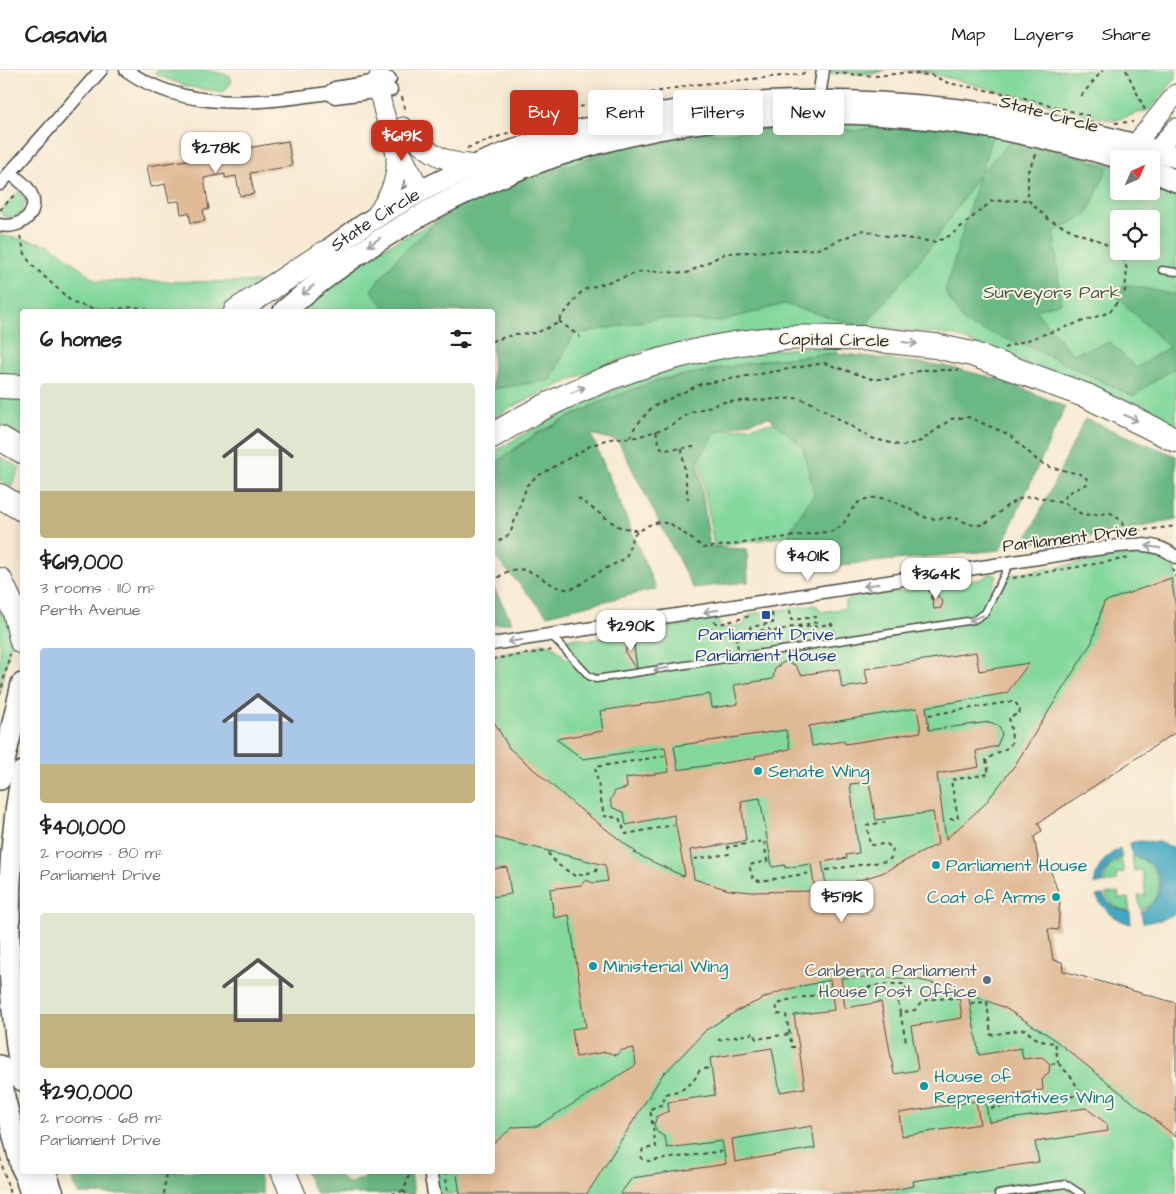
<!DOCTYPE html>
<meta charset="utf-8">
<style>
body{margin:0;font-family:"Architects Daughter",sans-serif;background:#f6f6f6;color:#222;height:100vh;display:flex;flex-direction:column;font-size:19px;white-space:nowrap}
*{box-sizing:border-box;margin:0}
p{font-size:16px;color:#767676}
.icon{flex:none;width:28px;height:28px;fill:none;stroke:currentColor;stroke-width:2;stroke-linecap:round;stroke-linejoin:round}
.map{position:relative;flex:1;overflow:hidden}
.sheet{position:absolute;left:20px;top:239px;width:475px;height:865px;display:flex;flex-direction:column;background:#fff;border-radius:5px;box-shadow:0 2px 12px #0003}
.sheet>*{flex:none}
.guide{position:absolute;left:510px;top:20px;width:475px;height:45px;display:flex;gap:10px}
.needle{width:32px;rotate:45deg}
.buttons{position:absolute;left:1110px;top:80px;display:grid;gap:10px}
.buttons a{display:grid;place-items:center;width:50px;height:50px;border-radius:5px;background:#fff;box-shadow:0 2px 12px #0003;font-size:25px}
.price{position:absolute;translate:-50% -42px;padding:0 11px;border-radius:10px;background:#fff;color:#222;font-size:16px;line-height:32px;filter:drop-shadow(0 1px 2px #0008)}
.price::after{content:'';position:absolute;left:50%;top:30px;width:15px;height:11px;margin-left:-8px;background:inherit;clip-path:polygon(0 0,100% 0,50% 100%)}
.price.selected{background:#c8321e;color:#fff}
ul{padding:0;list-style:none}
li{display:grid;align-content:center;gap:10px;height:265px;padding:0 20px}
li span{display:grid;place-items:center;height:155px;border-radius:5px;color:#555}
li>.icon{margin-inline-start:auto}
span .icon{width:90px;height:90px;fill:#fffc;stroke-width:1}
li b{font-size:21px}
h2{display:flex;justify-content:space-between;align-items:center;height:60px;padding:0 20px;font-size:21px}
.tag{padding:0 18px;border-radius:5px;background:#fff;box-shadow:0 2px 12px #0003;font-size:18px;line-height:45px}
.tag.selected{background:#c8321e;color:#fff}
header{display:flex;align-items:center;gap:30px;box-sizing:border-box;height:70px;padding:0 25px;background:#fff;border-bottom:1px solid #e0e0e0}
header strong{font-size:24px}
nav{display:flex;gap:28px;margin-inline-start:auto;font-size:18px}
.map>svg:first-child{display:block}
.green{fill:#83d89b;stroke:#578263;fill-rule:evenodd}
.forest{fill:#6ab883;stroke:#4a7257}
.water{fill:#42a7c2;stroke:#366976}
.building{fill:#e0b995;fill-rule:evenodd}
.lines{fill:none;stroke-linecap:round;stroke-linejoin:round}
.lane-casing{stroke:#4a4844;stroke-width:9}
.street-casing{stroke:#4a4844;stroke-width:15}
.secondary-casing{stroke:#4a4844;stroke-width:21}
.primary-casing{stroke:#4a4844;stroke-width:24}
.highway-casing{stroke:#4a4844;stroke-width:26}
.path{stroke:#4a4844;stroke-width:2;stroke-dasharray:4 4;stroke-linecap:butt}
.lane{stroke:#fff;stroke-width:6}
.street{stroke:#fff;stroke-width:12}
.secondary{stroke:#fff;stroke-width:19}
.primary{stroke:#fff;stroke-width:21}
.highway{stroke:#fff;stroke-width:24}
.highway-bridge-casing{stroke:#4a4844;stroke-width:26;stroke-linecap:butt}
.highway-bridge{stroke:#fff;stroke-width:24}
.oneway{stroke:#a0a0a0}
.transit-dot{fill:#1a4fb4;stroke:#fcf5e5;stroke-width:2}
.culture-dot{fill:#0f9aa8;stroke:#fcf5e5;stroke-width:2}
.service-dot{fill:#5c6f8a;stroke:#fcf5e5;stroke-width:2}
.labels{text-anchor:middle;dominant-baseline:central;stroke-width:4;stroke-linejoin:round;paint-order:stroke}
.street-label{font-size:18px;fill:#2b2b2b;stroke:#fcf5e5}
.park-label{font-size:18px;fill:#415647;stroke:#fcf5e5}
.transit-label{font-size:18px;fill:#164399;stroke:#fcf5e5}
.culture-label{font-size:18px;fill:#0d838f;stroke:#fcf5e5;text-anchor:start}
.service-label{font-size:18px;fill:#4e5e75;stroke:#fcf5e5;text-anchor:end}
</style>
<header>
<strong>Casavia</strong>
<nav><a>Map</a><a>Layers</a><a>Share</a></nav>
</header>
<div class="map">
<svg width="1176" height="1124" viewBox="0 0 1176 1124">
<rect width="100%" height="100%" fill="#fcf5e5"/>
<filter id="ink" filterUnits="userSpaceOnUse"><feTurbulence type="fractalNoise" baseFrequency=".02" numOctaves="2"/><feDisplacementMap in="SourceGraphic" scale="10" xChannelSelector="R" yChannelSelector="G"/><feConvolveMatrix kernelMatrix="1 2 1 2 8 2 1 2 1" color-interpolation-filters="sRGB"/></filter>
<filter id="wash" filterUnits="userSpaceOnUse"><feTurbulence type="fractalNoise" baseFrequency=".0096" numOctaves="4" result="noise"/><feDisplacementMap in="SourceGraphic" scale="20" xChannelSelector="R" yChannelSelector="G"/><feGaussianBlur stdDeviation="1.12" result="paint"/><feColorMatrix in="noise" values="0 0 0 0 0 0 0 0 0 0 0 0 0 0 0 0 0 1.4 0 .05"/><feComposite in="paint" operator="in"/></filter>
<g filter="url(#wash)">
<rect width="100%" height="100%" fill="#f8ead3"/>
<!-- green -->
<path class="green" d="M158 0H203L228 5 232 12 223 22 189 17 157 5 155 2Z
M830 0H885L873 4 828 3Z
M903 0H1176V8L1151 39 1113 51 929 3Z
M705 54H964L1119 97V121H1151V110L1176 121V359L1161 349 1160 351 956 266 876 257H807L722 267 645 280 586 303 511 337 493 349 492 241H299L371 184 550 94ZM1119 149H1151V181H1119Z
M20 120 25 130 21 144 11 148 3 146 0 142Z
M0 165 51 175 96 211 262 212 218 241H22V367L0 355Z
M837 276V283L766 290 658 310 598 333 535 364 493 395 492 383C566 339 634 305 719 287 758 279 798 279 837 276Z
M807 348 825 460 714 477 696 365Z
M0 387 20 398 11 417 0 411Z
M1150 482 1159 483 1176 496V655L1023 763 1044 896 1176 939V1124H438L435 1101H492L493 585 530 579 543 573 555 577 566 589 577 586 563 570 575 568 589 570 691 554 704 548 717 550 722 558 744 555 746 548 751 544 813 535 817 536 821 542 841 539H844L846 531 858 524 878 525 982 509 991 503 997 506 990 521 1002 519 1009 507 1013 504Z
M0 524 13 565 0 621Z
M1132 786C1161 791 1169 828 1141 840L1138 826 1146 825 1142 800 1134 801Z
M1121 788 1124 802 1116 804 1117 811 1103 813 1108 798Z
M22 796V918L19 855Z
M1118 822 1119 829 1128 828 1130 842 1114 836 1105 824Z"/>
<!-- forest -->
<path class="forest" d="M909 49 993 63 981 102 1016 66 1108 97 1087 144 1054 162 1061 233 1035 240 1072 284 1110 272 1136 298 1169 277 1119 229 1124 214 1176 225V297L1133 326 1032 278 965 254 945 222 979 105 928 180 864 257 784 234 718 252 659 248 573 265 551 310 493 319 492 241H388L371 220 396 189 450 139 497 116 580 92 652 62 729 63 804 53 855 61Z
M837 283 945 296 1006 311 1065 337 1000 480 799 499 789 462 814 424 803 377 768 347 715 362 698 391 710 477 747 479 748 512 693 518 618 371 591 364 656 519 547 545 493 485V395L535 365 598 333 658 310 766 290Z
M1085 349 1176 386V450L1079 469 1025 473Z
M492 517 494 518 512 552 493 555Z
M69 1101H258L263 1124H78Z
M305 1101H335L348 1114 382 1101H411L414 1124H316Z"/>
<!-- water -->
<path class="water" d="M1139 771 1158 772 1176 778V843L1161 850 1143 853 1141 842C1170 827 1164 791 1132 786L1130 773Z
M1120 778 1122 787C1110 792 1103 801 1102 813L1094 815C1096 798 1105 786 1120 778Z
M1103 825 1113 837 1130 843 1131 854C1115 850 1104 840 1096 826Z"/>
<g id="blocks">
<!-- building -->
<path class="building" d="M288 71 292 96 250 103 254 124 240 126 236 106 225 108V104L204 108 209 139 203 140 205 151 191 153 189 143 181 144 179 131 169 132 165 114 151 117 147 96 201 88 200 81 223 77 224 82Z
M1171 508 1176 537V662L1038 753 1042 761 1034 767 1040 799 1048 793 1060 828 1058 860 1048 859 1053 890 1062 892 1063 901 1176 933V1067L1051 967 1005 938 968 923 979 985 1021 978 1023 989 1042 987 1050 994 1049 1002 1042 1010 1043 1020 985 1029 989 1052 1086 1038 1107 1054 1108 1061 1035 1072 1039 1092 913 1111 914 1116 873 1124H620L632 1108 726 1094 722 1071 667 1078 665 1067 657 1062 654 1055 657 1046 669 1041 668 1032 715 1025 710 988 772 978 780 1022 805 1018 794 945 834 940 830 910 784 920 766 927 735 942 706 960 665 1003V1001L587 1124H460L457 1105 462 1101H492V1075L513 1057 537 1056 636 995 634 978 622 980 616 985 606 982 576 987 572 959 586 957 574 877 569 845 554 848 550 819 581 815 586 810 594 813 608 811 605 795 492 767V648L509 678 576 736 637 783H634L683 806 685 805 674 745 626 755 624 742 613 738 610 731 615 721 627 718 626 708 669 702 665 677 583 689 556 669 603 661 600 641 710 624 712 638 738 634 734 615 773 609 775 598 784 592 795 595 801 605 839 599 842 618 868 614 865 599 976 582 979 601 1029 593 1007 623 926 637 929 660 990 652 999 656 1002 664 997 676 976 681 979 697 937 704 946 769 984 735 1015 695 1092 572 1104 532ZM917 638 921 662 845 674 844 671 812 676 809 656ZM786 660 790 679 755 686 756 688 678 700 674 676ZM869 712 876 750 933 742 938 774 882 803 827 820 822 792 847 788 846 785 859 783 850 714ZM760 728 772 797 785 795V798L811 794 815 821 752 822 729 820 694 809 690 780 746 771 741 731ZM872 907 915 909 958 919 962 948 911 956 918 1000 894 1004 881 932 845 938 841 908ZM976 1031 980 1054 902 1066 899 1043ZM812 1056 815 1078 735 1092 732 1069Z
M930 517 943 532 941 538 934 539Z
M632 563 637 598H635L625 582Z
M507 797 511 824 492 827V799Z"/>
</g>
</g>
<g filter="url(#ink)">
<use href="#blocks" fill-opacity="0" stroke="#4a4844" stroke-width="1"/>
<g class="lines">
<!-- lane casing -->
<g class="lane-casing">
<path id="lane" d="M1162 200 1176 202
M551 565 589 606 596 609 974 550 985 543 1010 493
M998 1124 1066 1114 1081 1124"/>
</g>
<!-- street casing -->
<g class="street-casing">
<path id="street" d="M126 0C186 43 260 33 328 23L335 18 390 9
M328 23 335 27 391 20
M818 34 823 0
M0 114 101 0
M0 155C22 160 43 140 28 119 24 113 16 108 10 103
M492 574 1096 479C1122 476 1154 468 1176 487
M430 1101 434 1124"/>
</g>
<!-- secondary casing -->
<g class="secondary-casing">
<path id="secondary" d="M380 0C374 42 402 83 420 119
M403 57C421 77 441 93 469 94
M1138 71 1176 24
M1158 79 1176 58
M374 148C391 125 401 104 394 75"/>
</g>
<!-- primary casing -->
<g class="primary-casing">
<g id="primary">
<path d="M1151 100 1176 111"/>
<path id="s1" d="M311 194C547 0 898 0 1176 87"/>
<path d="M284 241C524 36 827 0 1124 89"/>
<path d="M22 702C4 805 5 907 22 1010"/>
<path d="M0 709 22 614"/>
<path d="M0 996 4 1027 22 1098"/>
<path d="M24 1101 31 1124"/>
<path d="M45 1101 53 1124"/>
</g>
</g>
<!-- highway casing -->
<g class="highway-casing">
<path id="highway" d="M236 241 323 184
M0 316 22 317
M1087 326 1176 370
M492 366C582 311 680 276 786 268 811 266 837 269 862 268
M0 368 22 381
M0 426 22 439
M0 510 15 542 22 572
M283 1101 293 1124"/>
</g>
<!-- path -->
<path class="path" d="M1126 0 1145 40
M835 3 876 6 903 3 931 5 948 13 1017 26 1089 46
M1081 26 1103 0
M402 27 406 42
M1115 53 1133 52
M467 78 579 37 691 15 802 4 809 0
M0 140 16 123
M20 166 26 187 33 196 73 233 102 241 134 237 152 241
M559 251 580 267
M492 271 515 264 536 263 556 254 583 220 643 201 687 203 726 183 818 179 863 160 881 165 936 172 951 165 992 131 1028 130
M1004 278 1110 242 1125 221 1127 199 1123 189 1115 180 1100 171 1077 163 1048 149 1028 130V101L1037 83
M656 361 660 376 663 380 694 377
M630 367 635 357 652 337 701 314 824 293 872 309H889L923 300H959
M682 379 688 429
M578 428 617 456 638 461
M1129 462 1176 456
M492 475 510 464 527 415 536 407 590 376 608 369 637 367 666 358 692 342 724 332 798 328 812 333 871 368 902 376 921 371 951 349 968 347 1010 365 1039 392 1050 397 1083 405 1088 410 1087 414 1068 423 1065 427 1066 434 1083 445 1111 443 1122 451 1125 464
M1172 498 1176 508
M1013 508 1129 488
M492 513C527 478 544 521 569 519 574 519 578 516 582 513 597 502 611 496 626 488L633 465 649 455 659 452 671 454 704 478 833 461C853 452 846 432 871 428 890 425 910 441 927 448 935 450 946 447 954 448 963 450 970 456 979 455 989 454 997 444 1004 438 1026 421 1041 427 1065 434
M929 518 932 530
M772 543 773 553 750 557 751 562 769 559 770 562 817 552 816 547 791 550 790 540
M714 552 720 554 750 546
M798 558 832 554 834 563
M634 565V577
M738 578 736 569 770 562
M492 589 553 580
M0 625 10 584
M929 645 1009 632H1015L1020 639 1019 644 1009 647C1015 685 1013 671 986 690L989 704 951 710 958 748 946 750
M665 686 595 697 604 746 619 748 626 764 674 755
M548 783 557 794 575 806 596 801 598 795
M694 789 729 784 728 777 764 771 767 791 749 795 753 809 760 811 811 803
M826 800 887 791 891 788 893 779 887 774 870 775 867 755 887 752V750
M844 921 887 914H903L908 923 897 925 900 943 915 940 923 931 931 929 958 928
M971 933 987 932 991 965 1025 959C1033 968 1043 974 1055 972L1058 993
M900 943 906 971
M718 970 755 963 756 969 789 964
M795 977H792L786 945 778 944 776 935 788 930 827 923
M1051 994 1058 993 1073 1009 1081 1025
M708 998 699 1001C692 1017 681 1021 665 1024L663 1034 650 1039 656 1077 643 1079 641 1086 643 1090 649 1091 724 1081
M991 1038 1081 1025 1089 1029
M0 1088 10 1124
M445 1101 448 1124
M164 1124 166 1101
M392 1124 404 1121
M406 1124 404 1121 410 1101"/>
<!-- lane -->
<use href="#lane" class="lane"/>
<!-- street -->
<use href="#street" class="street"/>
<!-- secondary -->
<use href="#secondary" class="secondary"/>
<!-- primary -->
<use href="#primary" class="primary"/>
<!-- highway -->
<use href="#highway" class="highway"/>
<!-- highway-bridge casing -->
<g class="highway-bridge-casing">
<path id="highway-bridge" d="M862 268 935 276 972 284 1087 326"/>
</g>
<!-- highway-bridge -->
<use href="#highway-bridge" class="highway-bridge"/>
</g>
<!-- one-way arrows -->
<defs><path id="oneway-shaft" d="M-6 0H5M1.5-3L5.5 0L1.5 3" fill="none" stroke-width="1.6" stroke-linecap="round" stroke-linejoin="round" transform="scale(1.25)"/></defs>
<g class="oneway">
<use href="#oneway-shaft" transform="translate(374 172) rotate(147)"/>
<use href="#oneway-shaft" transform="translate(308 220) rotate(140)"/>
<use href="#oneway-shaft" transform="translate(910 273) rotate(8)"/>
<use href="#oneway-shaft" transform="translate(578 320) rotate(-23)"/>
<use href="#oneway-shaft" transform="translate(1131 348) rotate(26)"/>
<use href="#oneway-shaft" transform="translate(1153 477) rotate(-170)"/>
<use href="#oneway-shaft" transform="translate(871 515) rotate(171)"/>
<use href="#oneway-shaft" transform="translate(711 541) rotate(171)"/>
<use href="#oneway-shaft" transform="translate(976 548) rotate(159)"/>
<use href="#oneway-shaft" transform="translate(515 571) rotate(171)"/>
<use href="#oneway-shaft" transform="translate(661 599) rotate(171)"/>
</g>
</g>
<!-- markers -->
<rect class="transit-dot" x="761" y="540" width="10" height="10" rx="2.5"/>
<g class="culture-dot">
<circle cx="758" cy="701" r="5"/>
<circle cx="936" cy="795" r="5"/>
<circle cx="1056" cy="827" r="5"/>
<circle cx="593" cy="896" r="5"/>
<circle cx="924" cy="1016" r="5"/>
</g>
<circle class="service-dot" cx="987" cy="910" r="5"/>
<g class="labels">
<!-- street labels -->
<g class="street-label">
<text transform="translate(1049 44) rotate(15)">State Circle</text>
<text stroke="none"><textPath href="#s1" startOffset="78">State Circle</textPath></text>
<text transform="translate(834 270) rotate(1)">Capital Circle</text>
<text transform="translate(1070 468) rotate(-7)">Parliament Drive</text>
</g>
<!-- park labels -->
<g class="park-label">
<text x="1052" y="222">Surveyors Park</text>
</g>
<!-- transit labels -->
<g class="transit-label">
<text x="766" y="564">Parliament Drive<tspan x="766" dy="21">Parliament House</tspan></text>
</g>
<!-- culture labels -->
<g class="culture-label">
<text x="768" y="701">Senate Wing</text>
<text x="946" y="795">Parliament House</text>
<text x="1046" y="827" text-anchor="end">Coat of Arms</text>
<text x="603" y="896">Ministerial Wing</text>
<text x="934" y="1006">House of<tspan x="934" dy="21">Representatives Wing</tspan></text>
</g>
<!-- service labels -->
<g class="service-label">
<text x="977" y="900">Canberra Parliament<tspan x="977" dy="21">House Post Office</tspan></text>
</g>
</g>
</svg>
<div class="buttons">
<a><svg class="needle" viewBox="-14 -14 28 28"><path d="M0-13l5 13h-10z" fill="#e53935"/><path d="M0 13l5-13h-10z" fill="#767676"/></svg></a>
<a><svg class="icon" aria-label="locate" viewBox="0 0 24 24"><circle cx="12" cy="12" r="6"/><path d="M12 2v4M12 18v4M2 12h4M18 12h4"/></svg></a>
</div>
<b class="price selected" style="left:402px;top:92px">$619K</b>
<b class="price" style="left:216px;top:104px">$278K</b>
<b class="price" style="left:808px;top:512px">$401K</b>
<b class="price" style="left:936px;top:530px">$364K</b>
<b class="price" style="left:631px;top:582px">$290K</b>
<b class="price" style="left:842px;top:853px">$519K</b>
<div class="guide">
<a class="tag selected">Buy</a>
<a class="tag">Rent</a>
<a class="tag">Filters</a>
<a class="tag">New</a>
</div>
<section class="sheet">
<h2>6 homes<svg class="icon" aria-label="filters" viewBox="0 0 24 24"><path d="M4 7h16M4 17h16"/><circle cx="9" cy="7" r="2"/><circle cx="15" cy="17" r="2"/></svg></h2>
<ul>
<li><span style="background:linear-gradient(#dfe7d0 70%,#c2b280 0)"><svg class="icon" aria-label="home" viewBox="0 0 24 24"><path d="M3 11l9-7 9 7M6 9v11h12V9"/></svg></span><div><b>$619,000</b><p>3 rooms · 110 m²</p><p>Perth Avenue</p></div></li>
<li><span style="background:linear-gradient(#a9c7e8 75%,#c2b280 0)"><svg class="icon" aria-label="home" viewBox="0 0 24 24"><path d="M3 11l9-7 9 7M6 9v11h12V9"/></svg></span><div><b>$401,000</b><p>2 rooms · 80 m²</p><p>Parliament Drive</p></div></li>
<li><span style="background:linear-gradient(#dfe7d0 65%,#c2b280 0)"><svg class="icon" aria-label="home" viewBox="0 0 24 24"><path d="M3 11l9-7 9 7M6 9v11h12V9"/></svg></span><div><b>$290,000</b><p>2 rooms · 68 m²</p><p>Parliament Drive</p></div></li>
</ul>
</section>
</div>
